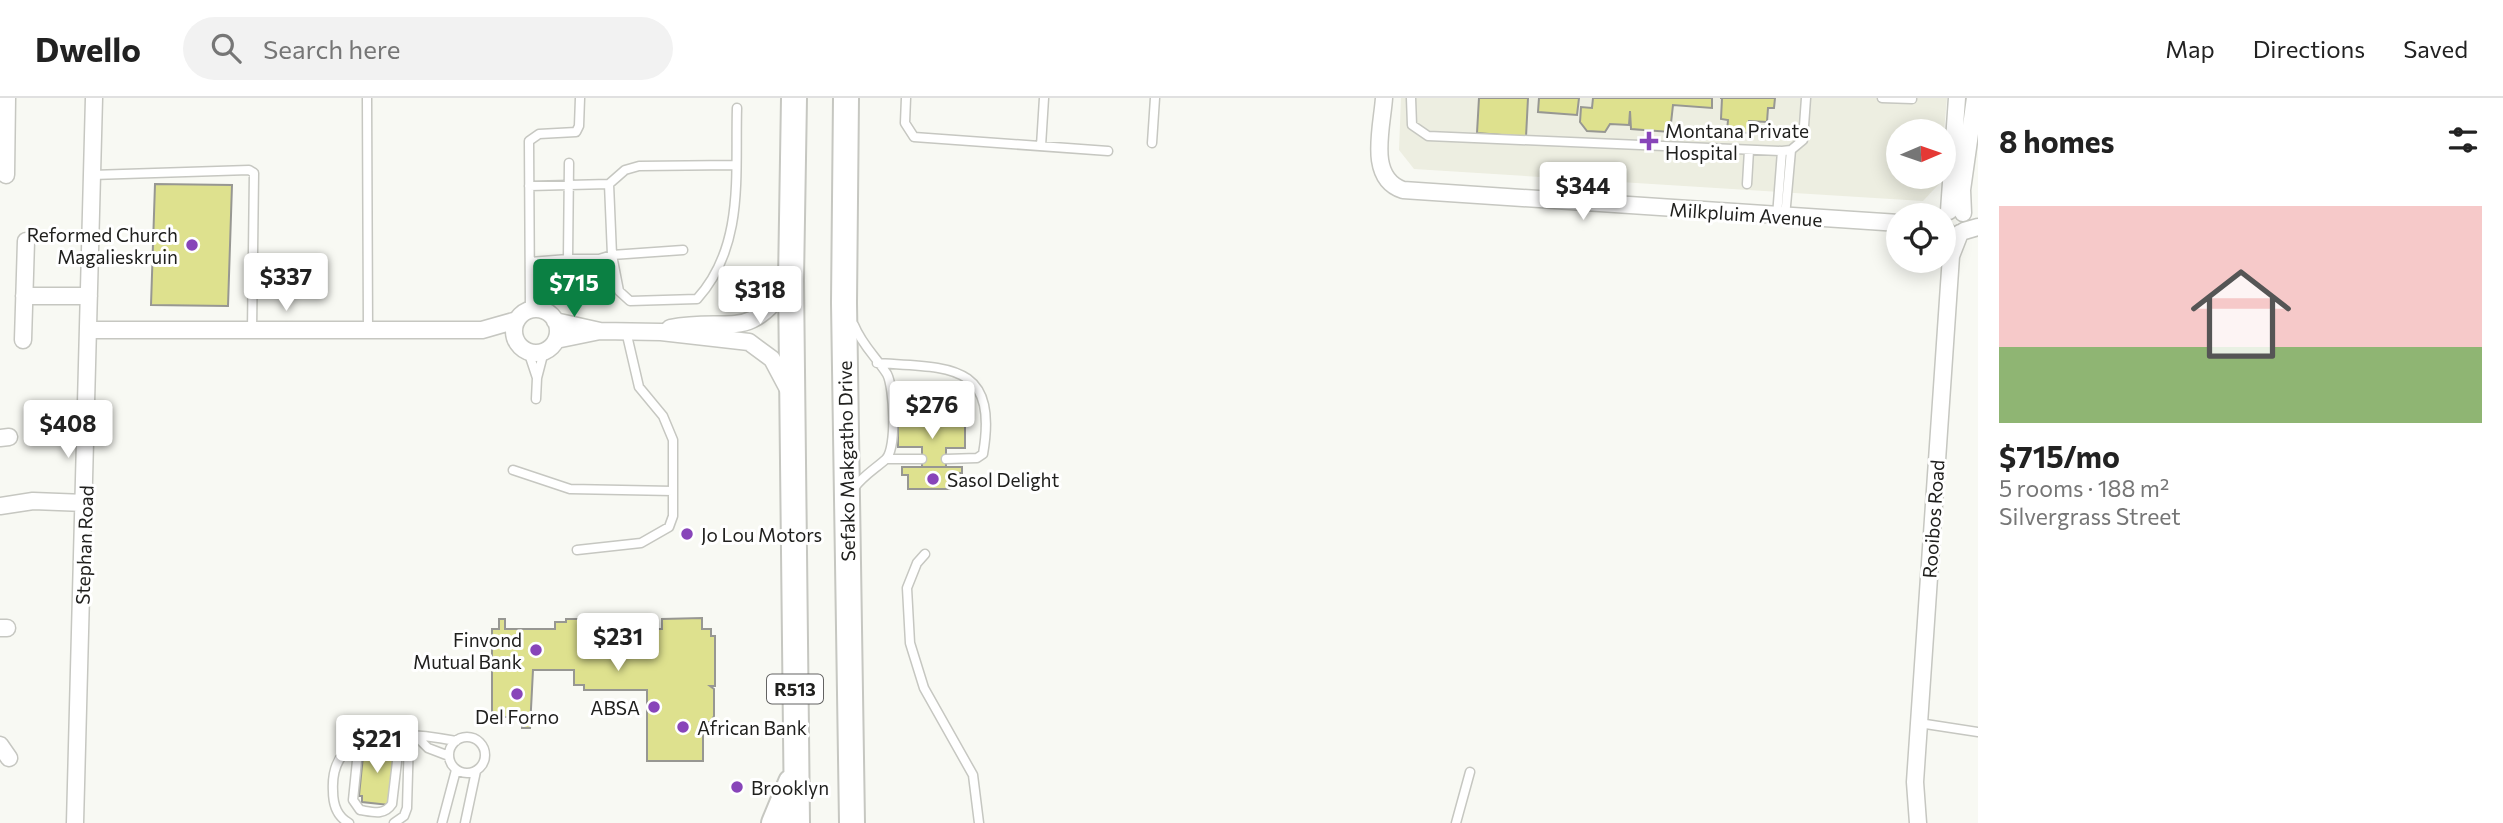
<!DOCTYPE html>
<meta charset="utf-8">
<style>
body{margin:0;font-family:Commissioner,sans-serif;background:#f2f2f2;color:#222;height:100vh;display:flex;flex-direction:column;font-size:26px;white-space:nowrap}
*{box-sizing:border-box;margin:0}
p{font-size:23px;color:#767676}
.icon{flex:none;width:38px;height:38px;fill:none;stroke:currentColor;stroke-width:2;stroke-linecap:round;stroke-linejoin:round}
.map{position:relative;flex:1;overflow:hidden}
.sheet{display:flex;flex-direction:column;background:#fff;width:525px}
.sheet>*{flex:none}
.needle{width:46px;rotate:88deg}
.controls{position:absolute;left:1886px;top:21px;display:grid;gap:14px}
.controls a{display:grid;place-items:center;width:70px;height:70px;border-radius:50%;background:#fff;box-shadow:0 4px 18px #0003;font-size:35px}
.price{position:absolute;translate:-50% -60px;padding:0 16px;border-radius:7px;background:#fff;color:#222;font-size:23px;line-height:46px;filter:drop-shadow(0 2px 4px #0008)}
.price::after{content:'';position:absolute;left:50%;top:42px;width:21px;height:16px;margin-left:-10px;background:inherit;clip-path:polygon(0 0,100% 0,50% 100%)}
.price.on{background:#0b8043;color:#fff}
ul{padding:0;list-style:none}
li{display:grid;align-content:center;gap:14px;height:371px;padding:0 21px}
li span{display:grid;place-items:center;height:217px;border-radius:0px;color:#555}
li>.icon{margin-inline-start:auto}
span .icon{width:126px;height:126px;fill:#fffc;stroke-width:1}
li b{font-size:30px}
h2{display:flex;justify-content:space-between;align-items:center;height:84px;padding:0 21px;font-size:30px}
header{display:flex;align-items:center;gap:42px;box-sizing:border-box;height:98px;padding:0 35px;background:#fff;border-bottom:2px solid #e0e0e0}
header strong{font-size:33px}
nav{display:flex;gap:38px;margin-inline-start:auto;font-size:24px}
.search{width:490px;height:63px;background:#f2f2f2;display:flex;align-items:center;gap:18px;box-sizing:border-box;padding:0 24px;border-radius:38px;color:#767676;font-size:26px}
main{display:flex;flex:1;min-height:0}
.map>svg:first-child{display:block}
.built{fill:#edeee1}
.building{fill:#dee18e;stroke:#979792;stroke-width:2}
.lines{fill:none;stroke-linecap:round;stroke-linejoin:round}
.service-casing{stroke:#c6c7c1;stroke-width:11}
.minor-casing{stroke:#c6c7c1;stroke-width:19}
.primary-casing{stroke:#c6c7c1;stroke-width:28}
.service{stroke:#fff;stroke-width:8}
.minor{stroke:#fff;stroke-width:16}
.primary{stroke:#fff;stroke-width:24}
.poi-dot{fill:#8845b9;stroke:#fff;stroke-width:2.5}
.labels{text-anchor:middle;dominant-baseline:central;stroke-width:6;stroke-linejoin:round;paint-order:stroke}
.shield{fill:#fff;stroke:#636362;stroke-width:2}
.shield-label{font-size:18px;font-weight:bold;fill:#20201e}
.poi-label{font-size:19px;fill:#20201e;stroke:#fff;text-anchor:start}
.street-label{font-size:19px;fill:#20201e;stroke:#fff}
</style>
<header>
<strong>Dwello</strong>
<div class="search"><svg class="icon" aria-label="search" viewBox="0 0 24 24"><circle cx="10" cy="10" r="6"/><path d="M15 15l6 6"/></svg>Search here</div>
<nav><a>Map</a><a>Directions</a><a>Saved</a></nav>
</header>
<main>
<div class="map">
<svg width="1978" height="725" viewBox="0 0 1978 725">
<rect width="100%" height="100%" fill="#f8f9f3"/>
<!-- built -->
<path class="built" d="M1401 0H1947L1944 33H1899V79H1941L1940 85 1923 103 1414 71 1399 52Z"/>
<!-- building -->
<path class="building" d="M1479 0H1528L1526 39 1477 35Z
M1539 0H1579L1577 17 1538 14Z
M1593 0H1712V10L1673 7 1670 34 1631 31 1630 13 1629 27 1610 26 1605 34 1587 33 1580 24 1581 9 1592 10Z
M1720 0H1775L1774 10H1768L1767 24 1749 23 1748 35 1727 33 1728 22 1721 21 1722 0Z
M155 86 232 87 228 208 151 207Z
M898 327H965V350H946V369H922V349H898Z
M902 369H962V375H958L959 386H951V391H908V377H902Z
M702 520V531H711V538H715V588H710L714 591V618L711 624H703V663H647V592H584V587H574V572H533L530 630H522V619H492V531H499V521H505V531H555V524H566V521H636V531H662V521Z
M364 648 395 652 389 707 362 704V698H359Z"/>
<g class="lines">
<!-- service casing -->
<g class="service-casing">
<path id="service" d="M367 0 368 233
M906 0 905 25 914 39 1108 53
M1411 0 1412 27 1428 38 1782 53 1791 52 1803 42 1806 0
M1882 0 1912 1
M1152 45 1155 0
M1041 48 1044 0
M92 77 249 72 254 75 252 233
M1747 86 1749 52
M529 88 609 86
M1777 118 1782 53
M1785 119 1791 52
M683 152 612 157 609 86 625 72 639 68 735 67
M568 161H599L612 157 619 193 630 203 697 201C745 148 735 76 737 10
M530 164 568 161 569 65
M530 211 529 43 539 36 576 34 579 28 580 0
M854 227C862 247 876 259 887 276 894 289 897 350 886 361 875 371 864 377 854 390
M528 253 537 280
M877 265C947 270 999 263 983 356L977 360 946 361
M536 301 537 280 544 253
M886 361H922
M513 372 570 391 673 393
M577 452 641 445 669 429 673 418V342L663 318 639 289 626 233
M925 456 917 465 907 490 910 545 924 590 973 677 979 725
M1919 625 1978 634
M449 657a18 18 0 1 1 36 0a18 18 0 1 1-36 0Z
M417 639 428 650 449 658
M359 643 353 702 360 712C373 714 384 718 392 706L400 638
M349 725C336 718 333 706 333 693 329 624 410 634 456 643
M394 725 404 718 407 710 409 639
M442 725 456 672
M465 725 476 673
M1456 725 1470 674"/>
</g>
<!-- minor casing -->
<g class="minor-casing">
<path id="minor" d="M1384 0C1382 30 1367 80 1403 92L1899 125
M6 77 7 0
M1949 113 1957 0
M1963 115 1962 92 1975 0
M1947 133 1951 158
M1964 133 1978 129
M24 198H89
M514 233a22 22 0 1 1 44 0a22 22 0 1 1-44 0Z
M555 223 600 233 661 234 749 244 772 261 789 293
M670 230C732 218 747 246 790 184
M89 232H482L517 222
M23 242 26 143
M556 242 600 233
M0 340 9 339
M0 408 33 403 85 405
M0 530H7
M0 647 9 660
M75 725 94 0
M1918 725 1915 684 1951 158 1960 135"/>
</g>
<!-- primary casing -->
<g class="primary-casing">
<path id="primary" d="M794 0 791 182 797 725
M846 0 844 205 852 725
M774 725 791 684"/>
</g>
<!-- service -->
<use href="#service" class="service"/>
<!-- minor -->
<use href="#minor" class="minor"/>
<!-- primary -->
<use href="#primary" class="primary"/>
</g>
<!-- markers -->
<g class="poi-dot">
<path d="M1645.5 32.5h7v7h7v7h-7v7h-7v-7h-7v-7h7z"/>
<circle cx="192" cy="147" r="7"/>
<circle cx="933" cy="381" r="7"/>
<circle cx="687" cy="436" r="7"/>
<circle cx="536" cy="552" r="7"/>
<circle cx="517" cy="596" r="7"/>
<circle cx="654" cy="609" r="7"/>
<circle cx="683" cy="629" r="7"/>
<circle cx="737" cy="689" r="7"/>
</g>
<g class="labels">
<!-- shield labels -->
<rect class="shield" x="767" y="576.5" width="56" height="29" rx="5"/>
<g class="shield-label">
<text x="795" y="591">R513</text>
</g>
<!-- poi labels -->
<g class="poi-label">
<text x="1665" y="32">Montana Private<tspan x="1665" dy="22">Hospital</tspan></text>
<text x="178" y="136" text-anchor="end">Reformed Church<tspan x="178" dy="22">Magalieskruin</tspan></text>
<text x="947" y="381">Sasol Delight</text>
<text x="701" y="436">Jo Lou Motors</text>
<text x="522" y="541" text-anchor="end">Finvond<tspan x="522" dy="22">Mutual Bank</tspan></text>
<text x="640" y="609" text-anchor="end">ABSA</text>
<text x="517" y="618" text-anchor="middle">Del Forno</text>
<text x="697" y="629">African Bank</text>
<text x="751" y="689">Brooklyn</text>
</g>
<!-- street labels -->
<g class="street-label">
<text transform="translate(1746 116) rotate(4)">Milkpluim Avenue</text>
<text transform="translate(846 363) rotate(-91)">Sefako Makgatho Drive</text>
<text transform="translate(1933 421) rotate(-86)">Rooibos Road</text>
<text transform="translate(84 447) rotate(-88)">Stephan Road</text>
</g>
</g>
</svg>
<div class="controls">
<a><svg class="needle" viewBox="-14 -14 28 28"><path d="M0-13l5 13h-10z" fill="#e53935"/><path d="M0 13l5-13h-10z" fill="#767676"/></svg></a>
<a><svg class="icon" aria-label="locate" viewBox="0 0 24 24"><circle cx="12" cy="12" r="6"/><path d="M12 2v4M12 18v4M2 12h4M18 12h4"/></svg></a>
</div>
<b class="price" style="left:1583px;top:124px">$344</b>
<b class="price" style="left:286px;top:215px">$337</b>
<b class="price on" style="left:574px;top:221px">$715</b>
<b class="price" style="left:760px;top:228px">$318</b>
<b class="price" style="left:932px;top:343px">$276</b>
<b class="price" style="left:68px;top:362px">$408</b>
<b class="price" style="left:618px;top:575px">$231</b>
<b class="price" style="left:377px;top:677px">$221</b>
</div>
<section class="sheet">
<h2>8 homes<svg class="icon" aria-label="filters" viewBox="0 0 24 24"><path d="M4 7h16M4 17h16"/><circle cx="9" cy="7" r="2"/><circle cx="15" cy="17" r="2"/></svg></h2>
<ul>
<li><span style="background:linear-gradient(#f6c9c9 65%,#8fb573 0)"><svg class="icon" aria-label="home" viewBox="0 0 24 24"><path d="M3 11l9-7 9 7M6 9v11h12V9"/></svg></span><div><b>$715/mo</b><p>5 rooms · 188 m²</p><p>Silvergrass Street</p></div></li>
</ul>
</section>
</main>
